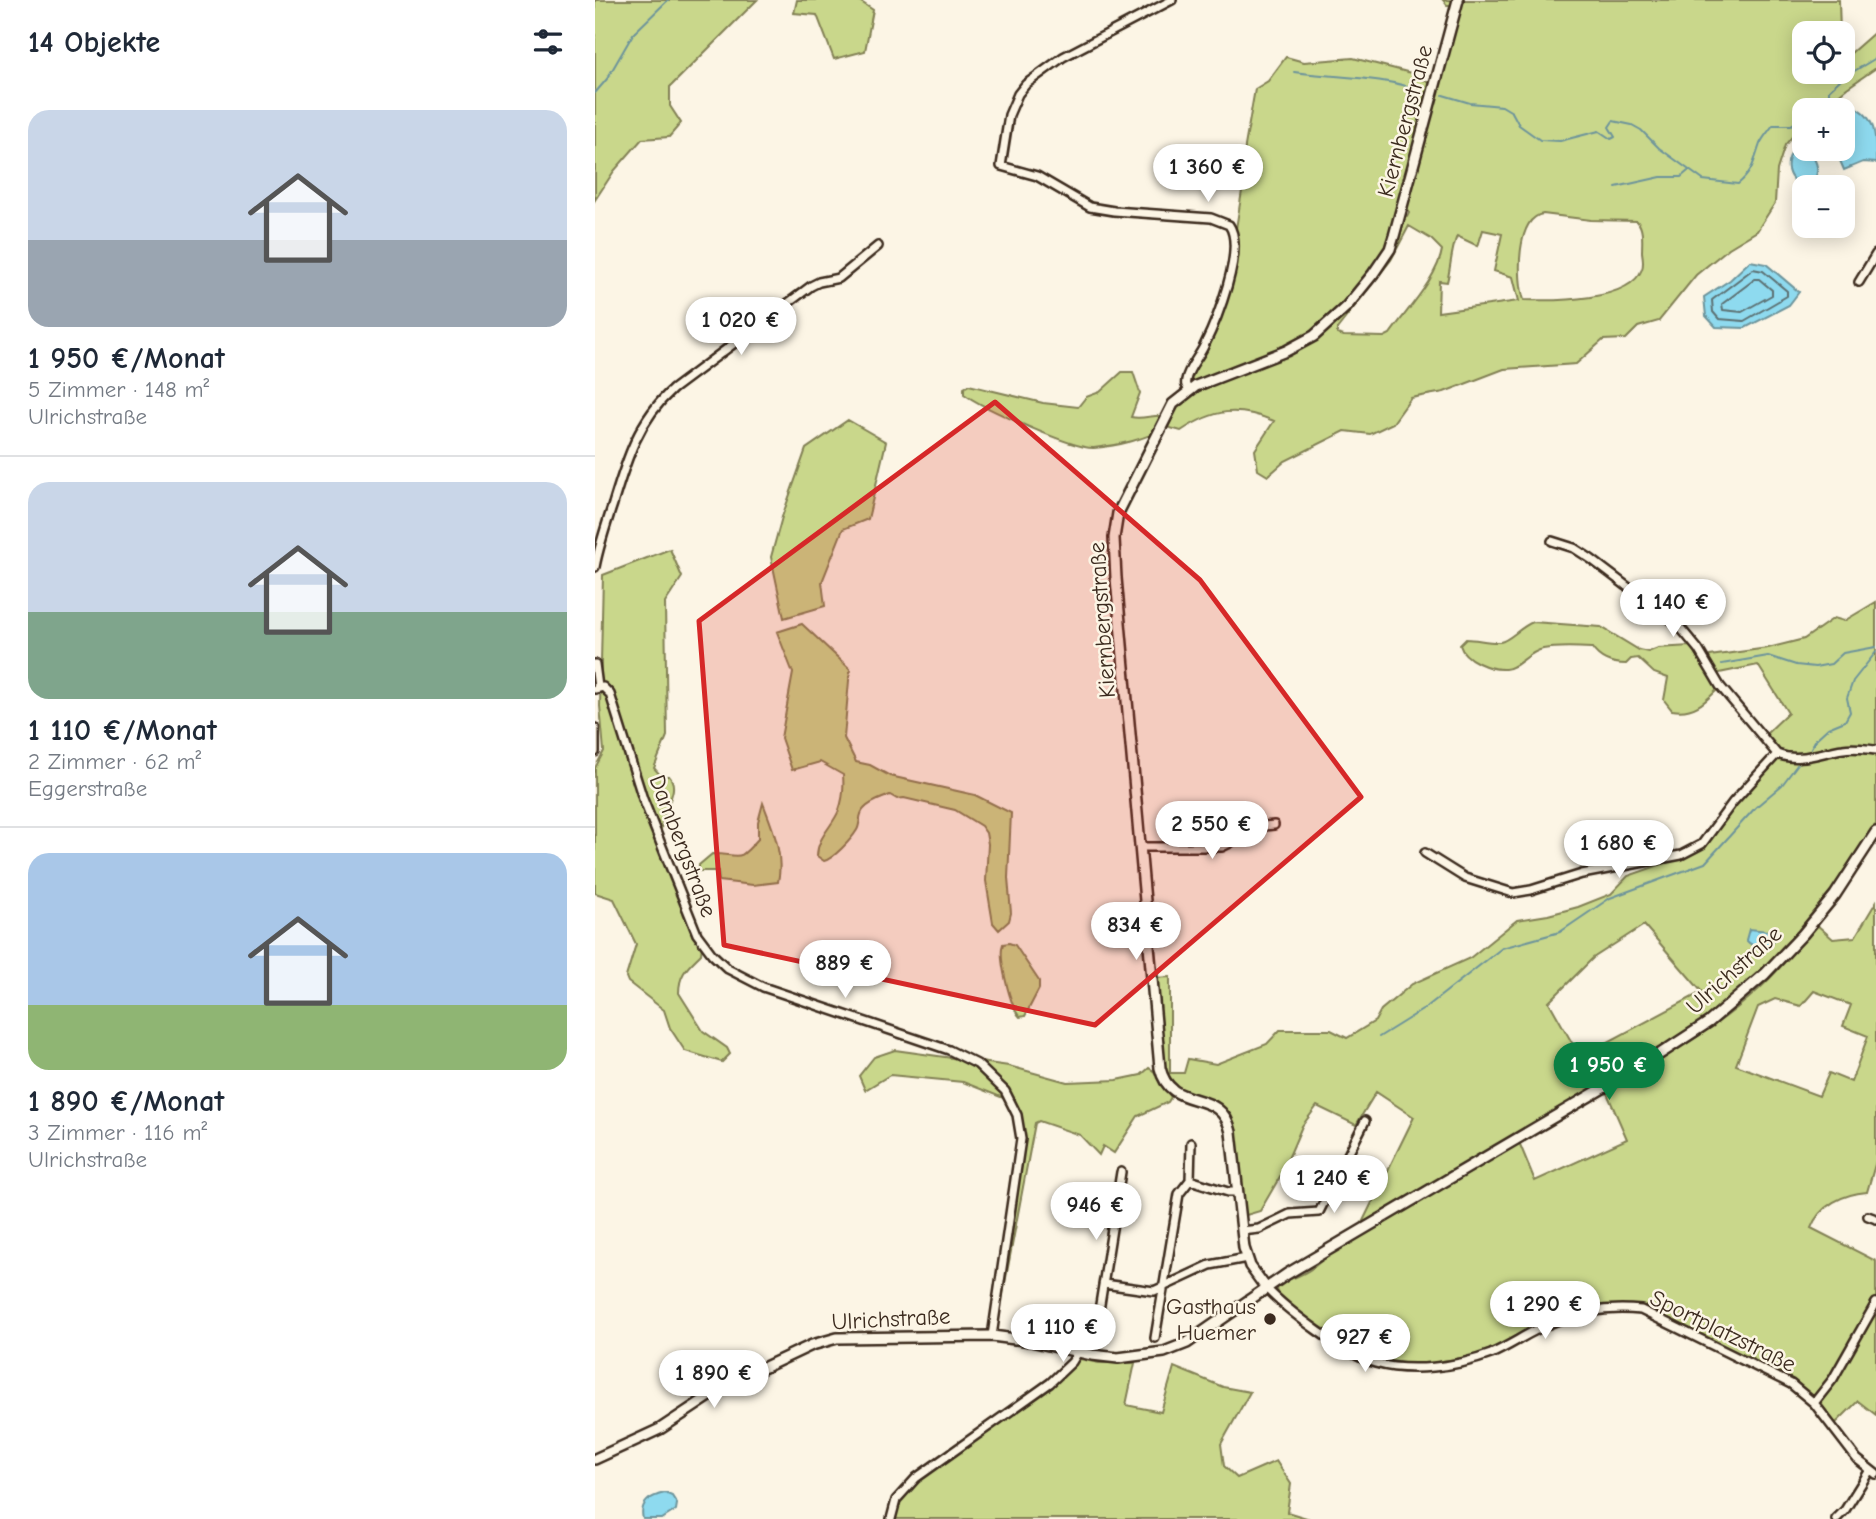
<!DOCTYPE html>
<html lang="de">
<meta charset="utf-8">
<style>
body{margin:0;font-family:"Comic Neue",sans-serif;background:#f2f2f3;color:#1f2937;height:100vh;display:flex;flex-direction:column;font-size:26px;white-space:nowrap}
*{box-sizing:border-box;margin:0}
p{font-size:23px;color:#747a83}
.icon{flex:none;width:38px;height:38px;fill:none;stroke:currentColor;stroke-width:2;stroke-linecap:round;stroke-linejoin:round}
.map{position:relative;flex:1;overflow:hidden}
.panel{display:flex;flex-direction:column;background:#fff;width:595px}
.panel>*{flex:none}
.buttons{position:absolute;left:1197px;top:21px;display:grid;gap:14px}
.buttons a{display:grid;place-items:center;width:63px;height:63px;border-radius:14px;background:#fff;box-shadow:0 4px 18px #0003;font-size:35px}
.price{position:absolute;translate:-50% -60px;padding:0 16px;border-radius:24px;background:#fff;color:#222;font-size:23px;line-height:46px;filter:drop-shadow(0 2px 4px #0008)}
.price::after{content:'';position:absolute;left:50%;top:42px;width:21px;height:16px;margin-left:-10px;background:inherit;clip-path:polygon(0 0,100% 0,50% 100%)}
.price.current{background:#0b8043;color:#fff}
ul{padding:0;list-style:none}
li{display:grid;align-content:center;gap:14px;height:371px;padding:0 28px}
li+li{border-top:2px solid #e0e1e3}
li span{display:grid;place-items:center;height:217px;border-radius:21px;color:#555}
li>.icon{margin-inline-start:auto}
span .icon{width:126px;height:126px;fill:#fffc;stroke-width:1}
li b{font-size:30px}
h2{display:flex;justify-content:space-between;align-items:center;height:84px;padding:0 28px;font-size:30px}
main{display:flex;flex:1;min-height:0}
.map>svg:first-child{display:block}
.green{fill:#c9d78b;stroke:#828054;stroke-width:2;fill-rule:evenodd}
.water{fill:#8edaef;stroke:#6d949b;stroke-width:2}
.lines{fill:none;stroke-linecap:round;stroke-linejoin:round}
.shore{stroke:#5c7072;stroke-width:2}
.stream{stroke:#6d949b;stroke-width:2}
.minor-casing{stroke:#3b2a1e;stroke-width:12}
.tertiary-casing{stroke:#3b2a1e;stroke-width:14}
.minor{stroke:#fcf5e5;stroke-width:7}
.tertiary{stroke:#fcf5e5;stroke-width:9}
.marked{fill:#d62828;fill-opacity:0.2;stroke:#d62828;stroke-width:5;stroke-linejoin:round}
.poi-dot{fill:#3b2a1e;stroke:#fcf5e5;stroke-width:2.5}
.labels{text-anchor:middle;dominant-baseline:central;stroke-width:5;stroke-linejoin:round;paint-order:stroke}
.street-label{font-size:23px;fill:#3b2a1e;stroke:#fcf5e5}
.poi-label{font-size:23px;fill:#3b2a1e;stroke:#fcf5e5;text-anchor:end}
</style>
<main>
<section class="panel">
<h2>14 Objekte<svg class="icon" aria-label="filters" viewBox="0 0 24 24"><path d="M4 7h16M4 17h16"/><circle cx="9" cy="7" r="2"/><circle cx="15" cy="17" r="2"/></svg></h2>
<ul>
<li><span style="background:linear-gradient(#c9d6e8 60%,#9aa5b1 0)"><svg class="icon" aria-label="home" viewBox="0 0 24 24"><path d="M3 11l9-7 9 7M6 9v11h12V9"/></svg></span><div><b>1 950 €/Monat</b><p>5 Zimmer · 148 m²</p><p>Ulrichstraße</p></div></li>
<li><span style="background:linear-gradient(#c9d6e8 60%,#7fa58c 0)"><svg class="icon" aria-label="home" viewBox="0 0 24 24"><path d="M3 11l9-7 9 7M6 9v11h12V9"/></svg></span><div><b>1 110 €/Monat</b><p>2 Zimmer · 62 m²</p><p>Eggerstraße</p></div></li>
<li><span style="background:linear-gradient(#a9c7e8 70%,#8fb573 0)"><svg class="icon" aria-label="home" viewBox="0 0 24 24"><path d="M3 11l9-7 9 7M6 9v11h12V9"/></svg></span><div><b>1 890 €/Monat</b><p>3 Zimmer · 116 m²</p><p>Ulrichstraße</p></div></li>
</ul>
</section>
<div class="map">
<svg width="1281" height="1519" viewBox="0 0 1281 1519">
<rect width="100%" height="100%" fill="#fcf5e5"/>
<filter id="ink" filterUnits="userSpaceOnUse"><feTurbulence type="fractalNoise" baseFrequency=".0143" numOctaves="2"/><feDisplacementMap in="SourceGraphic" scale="14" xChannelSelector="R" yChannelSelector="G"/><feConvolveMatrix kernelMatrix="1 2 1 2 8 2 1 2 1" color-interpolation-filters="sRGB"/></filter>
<g filter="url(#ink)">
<!-- green -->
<path class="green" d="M0 0H162L75 87V106L86 123 74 137 47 139 19 171 0 200Z
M202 0H263L278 10 270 51 239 59 222 15 199 13Z
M848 0H1244L1245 33H1209V72H1248V60L1281 31V68L1252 88 1225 110H1209V123L1190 145 1182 170 1180 203 1162 231 1134 248 1101 275 1064 321 1043 327 1031 339 1008 340 981 364 909 369 849 392 816 398 798 423 775 434 750 431 690 461 673 476 663 470 660 450 679 421C642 406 619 409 586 431L572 427C551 439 523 446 499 448 478 449 388 408 369 394V388L374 385 448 403 483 407 491 397 505 392 527 372H538L545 393 536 417C548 420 558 414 571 416L597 392 699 351 777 280 808 218 812 217 814 213 811 204 791 251 754 298 707 341 598 382 595 378 596 373 631 292 647 191 650 146 660 89 673 81 691 57 709 62 758 58 816 73 837 84 857 5H852ZM948 214 996 220 1042 221C1049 229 1047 242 1047 252 1048 258 1049 264 1047 269 1035 302 957 301 929 300 922 279 921 218 948 214ZM814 226 836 239 847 250C843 277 811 311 795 334L789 337 749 336 742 334V329L796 260ZM888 230 907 234 899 271 918 277 924 301 843 312 844 281 852 282C856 266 856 250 862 236L883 246Z
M253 420 291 442 273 519 248 529 227 582 230 606 189 618 176 557 187 517 211 449Z
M75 549 87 577 70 603 72 736 59 768 66 776H74C87 790 65 811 66 832 67 866 94 914 107 946L106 954C93 967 84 973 84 993L108 1031 132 1048 135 1054 127 1062 90 1051 75 1028 69 1010 33 982 31 977 41 944 19 899 0 893V768L9 751 5 706 8 575Z
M1281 602V824L1248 878 1221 913 1176 964 1124 1010 1076 1044 766 1225 819 1117 781 1092 761 1125 722 1106 707 1126 687 1173 665 1211 648 1216C645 1188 647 1117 621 1103 601 1092 584 1099 571 1075 565 1062 562 997 560 978L575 977V1073H589L593 1059 621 1064 672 1044 685 1030H736L752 1038 780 1021 786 1010 817 984 875 958 922 920 953 915 983 907 1016 894 1033 876 1099 853 1110 844 1132 814 1183 757 1170 735 1193 713 1163 665 1119 674 1112 661 1115 656 1173 648 1209 639 1239 618 1249 621ZM1049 925 1107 992 985 1057 954 1002 998 958Z
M938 622 1006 627 1044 650 1053 652 1063 648 1095 646 1124 688C1110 702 1099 714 1077 710L1069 700 1073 678 1059 673 1043 658 1036 659 1031 664C1017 664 1005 660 997 648 980 647 964 646 948 649 933 652 922 669 910 669 895 670 869 660 865 645L871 639C881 639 895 643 905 642 914 641 925 627 938 622Z
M207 624 255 669 249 738 261 762 275 765 295 776 380 795 416 813 413 878 416 913 414 921 404 930 398 923 391 881 393 844 391 833 386 826 360 810 309 798 302 799 295 795C286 799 276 801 269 809 263 815 266 823 262 830 256 840 238 859 229 861L222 856C222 837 238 826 244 810 248 799 249 786 248 775L225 762 197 770 186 738 198 673 182 632Z
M168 803C178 829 189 854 183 882L158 885 124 881 123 871H104V865L117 854C147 854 141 864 163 839V822Z
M1281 902V1161L1272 1192C1248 1194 1225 1205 1216 1228L1281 1261V1415L1263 1401 1240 1424 1224 1404 1226 1400 1217 1397 1196 1382 1166 1365 1069 1316 1038 1306 946 1325 883 1355 825 1365 785 1361 755 1347 707 1317 683 1294 682 1288C688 1280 694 1280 703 1276 715 1271 724 1264 733 1254L823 1203 924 1142 940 1181 1032 1139 1011 1091C1065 1061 1118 1031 1164 989 1185 970 1203 946 1222 925L1238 939 1260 937ZM1219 991 1256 1005 1248 1026 1273 1036 1256 1082 1234 1073 1224 1096 1141 1065 1163 1007 1180 999 1206 1006Z
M414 943 420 945 444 981V989L430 1016 425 1017C415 1007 403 956 408 944Z
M300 1050 414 1066 472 1082 522 1080 546 1075 554 1068C566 1074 567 1087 576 1097L573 1102 543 1116 519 1153 508 1146 504 1155 485 1135 444 1121 440 1123 404 1315 427 1162 428 1124 421 1103 368 1082 295 1075 270 1090 264 1076 279 1057Z
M485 1359 504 1363H540L531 1405 566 1412 579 1367 628 1387 655 1392 626 1444 629 1466 642 1478 681 1461 696 1484 692 1512 715 1519H299L301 1507 306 1499 331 1474 456 1386Z"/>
<!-- water -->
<path class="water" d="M1250 103C1281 113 1281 132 1281 163L1268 162 1249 170 1240 149H1248V110H1242Z
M1204 146C1221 152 1230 173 1213 187 1191 184 1185 159 1204 146Z
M1155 261 1171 264 1204 292 1194 305 1150 328 1121 327 1111 316 1109 297 1135 280Z
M1154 929 1184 932C1178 947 1164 954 1151 940Z
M70 1493 77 1496 82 1504 81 1510 67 1519H48C44 1503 55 1496 70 1493Z"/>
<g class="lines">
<!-- shore -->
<path class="shore" d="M1158 269 1168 271 1192 291V296L1149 321 1124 319 1118 312 1117 300Z
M1160 279H1164L1177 290V295L1147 312 1128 310 1127 304Z"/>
<!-- stream -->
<path class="stream" d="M699 72C742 78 786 76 827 91
M0 93 12 79 38 34 73 0
M848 95 875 103 907 106 917 112 924 125 945 140 965 141 1004 131 1016 139 1020 137 1014 127 1018 121 1037 125 1046 130 1064 148 1108 180 1143 184C1158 172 1159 161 1165 144 1168 137 1174 131 1178 125H1196L1206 119 1210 108 1224 96 1234 97V90L1246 79 1281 58
M1021 187 1066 177H1086L1093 171
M1127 664 1173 656 1201 665 1220 667 1236 664 1248 653 1281 647
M1216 748 1221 739 1233 728 1250 721 1255 712 1252 698 1258 681 1281 652
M784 1037 829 1009 907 948 965 932 1015 898 1110 863 1161 807 1187 785 1205 761"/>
<!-- minor casing -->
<g class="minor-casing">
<path id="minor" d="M577 0 468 57 431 84 423 94 414 115 406 166 442 176 495 207 519 211 616 218 634 225C651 249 621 322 609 346 604 357 593 368 591 380 590 386 591 385 594 390
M1264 282 1281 254
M957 541 979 548 996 559 1083 625 1103 649 1125 686 1182 754C1205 763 1225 752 1248 749 1258 747 1270 749 1281 750
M0 567C4 546 11 525 18 504 31 461 43 420 78 389L216 286 224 282 244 278 283 246
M0 664 3 687
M0 689 8 687 15 694 48 799 102 934 117 954 133 969 168 987 354 1050 382 1064 410 1091 422 1115 426 1139 397 1336
M0 728V752
M546 847H627L635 843 648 828 679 825
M830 853 870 878 918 893 936 890 987 874 1086 855 1107 844 1138 802 1182 754
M595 1180 596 1143
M1273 1216 1281 1219
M647 1231 664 1229 695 1214 724 1212 770 1121
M509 1284 559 1291 615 1265 652 1258
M671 1288C693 1311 750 1354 780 1363 815 1373 862 1367 896 1354 912 1347 927 1337 943 1329 974 1313 1011 1306 1046 1310L1196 1384 1219 1403 1262 1459 1281 1474
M503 1317 526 1172
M560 1338 584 1194 595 1180 633 1192H643
M1219 1403 1238 1379 1281 1303
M296 1519 301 1500 321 1478 455 1383 477 1362 483 1352
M1241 1519 1250 1510 1275 1470"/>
</g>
<!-- tertiary casing -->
<g class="tertiary-casing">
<path id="tertiary" d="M671 1288 655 1266 649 1248 636 1132C626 1085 576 1114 565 1068L521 578 519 538 523 513 578 404 601 386 691 351 719 336 752 306 778 274 795 249 799 236 863 0
M0 1459 65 1429 130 1386 217 1345 242 1338 397 1336 436 1341 497 1355 523 1358 569 1352 592 1343 692 1274 1054 1061 1114 1022 1170 974 1208 934 1240 895 1281 832"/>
</g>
<!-- minor -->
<use href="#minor" class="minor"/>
<!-- tertiary -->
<use href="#tertiary" class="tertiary"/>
</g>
</g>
<!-- marked area -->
<path class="marked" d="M400 402 605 580 766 797 500 1025 129 945 104 621Z"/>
<!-- markers -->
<circle class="poi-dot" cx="675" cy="1319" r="7"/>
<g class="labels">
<!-- street labels -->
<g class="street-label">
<text transform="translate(810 121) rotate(-75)">Kiernbergstraße</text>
<text transform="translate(507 620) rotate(-94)">Kiernbergstraße</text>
<text transform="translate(88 846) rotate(69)">Dambergstraße</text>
<text transform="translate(1139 970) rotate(-42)">Ulrichstraße</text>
<text transform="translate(296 1319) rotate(-3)">Ulrichstraße</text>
<text transform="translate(1128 1331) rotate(26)">Sportplatzstraße</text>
</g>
<!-- poi labels -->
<g class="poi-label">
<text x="661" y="1306">Gasthaus<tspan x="661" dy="26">Huemer</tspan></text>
</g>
</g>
</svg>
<div class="buttons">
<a><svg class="icon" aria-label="locate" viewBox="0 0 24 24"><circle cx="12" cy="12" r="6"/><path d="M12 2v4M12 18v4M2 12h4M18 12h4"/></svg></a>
<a>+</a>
<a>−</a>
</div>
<b class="price" style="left:613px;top:204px">1 360 €</b>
<b class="price" style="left:146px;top:357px">1 020 €</b>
<b class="price" style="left:1078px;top:639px">1 140 €</b>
<b class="price" style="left:617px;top:861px">2 550 €</b>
<b class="price" style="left:1024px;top:880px">1 680 €</b>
<b class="price" style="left:541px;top:962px">834 €</b>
<b class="price" style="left:250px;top:1000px">889 €</b>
<b class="price current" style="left:1014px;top:1102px">1 950 €</b>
<b class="price" style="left:739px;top:1215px">1 240 €</b>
<b class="price" style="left:501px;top:1242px">946 €</b>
<b class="price" style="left:950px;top:1341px">1 290 €</b>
<b class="price" style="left:468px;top:1364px">1 110 €</b>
<b class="price" style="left:770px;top:1374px">927 €</b>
<b class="price" style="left:119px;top:1410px">1 890 €</b>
</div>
</main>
